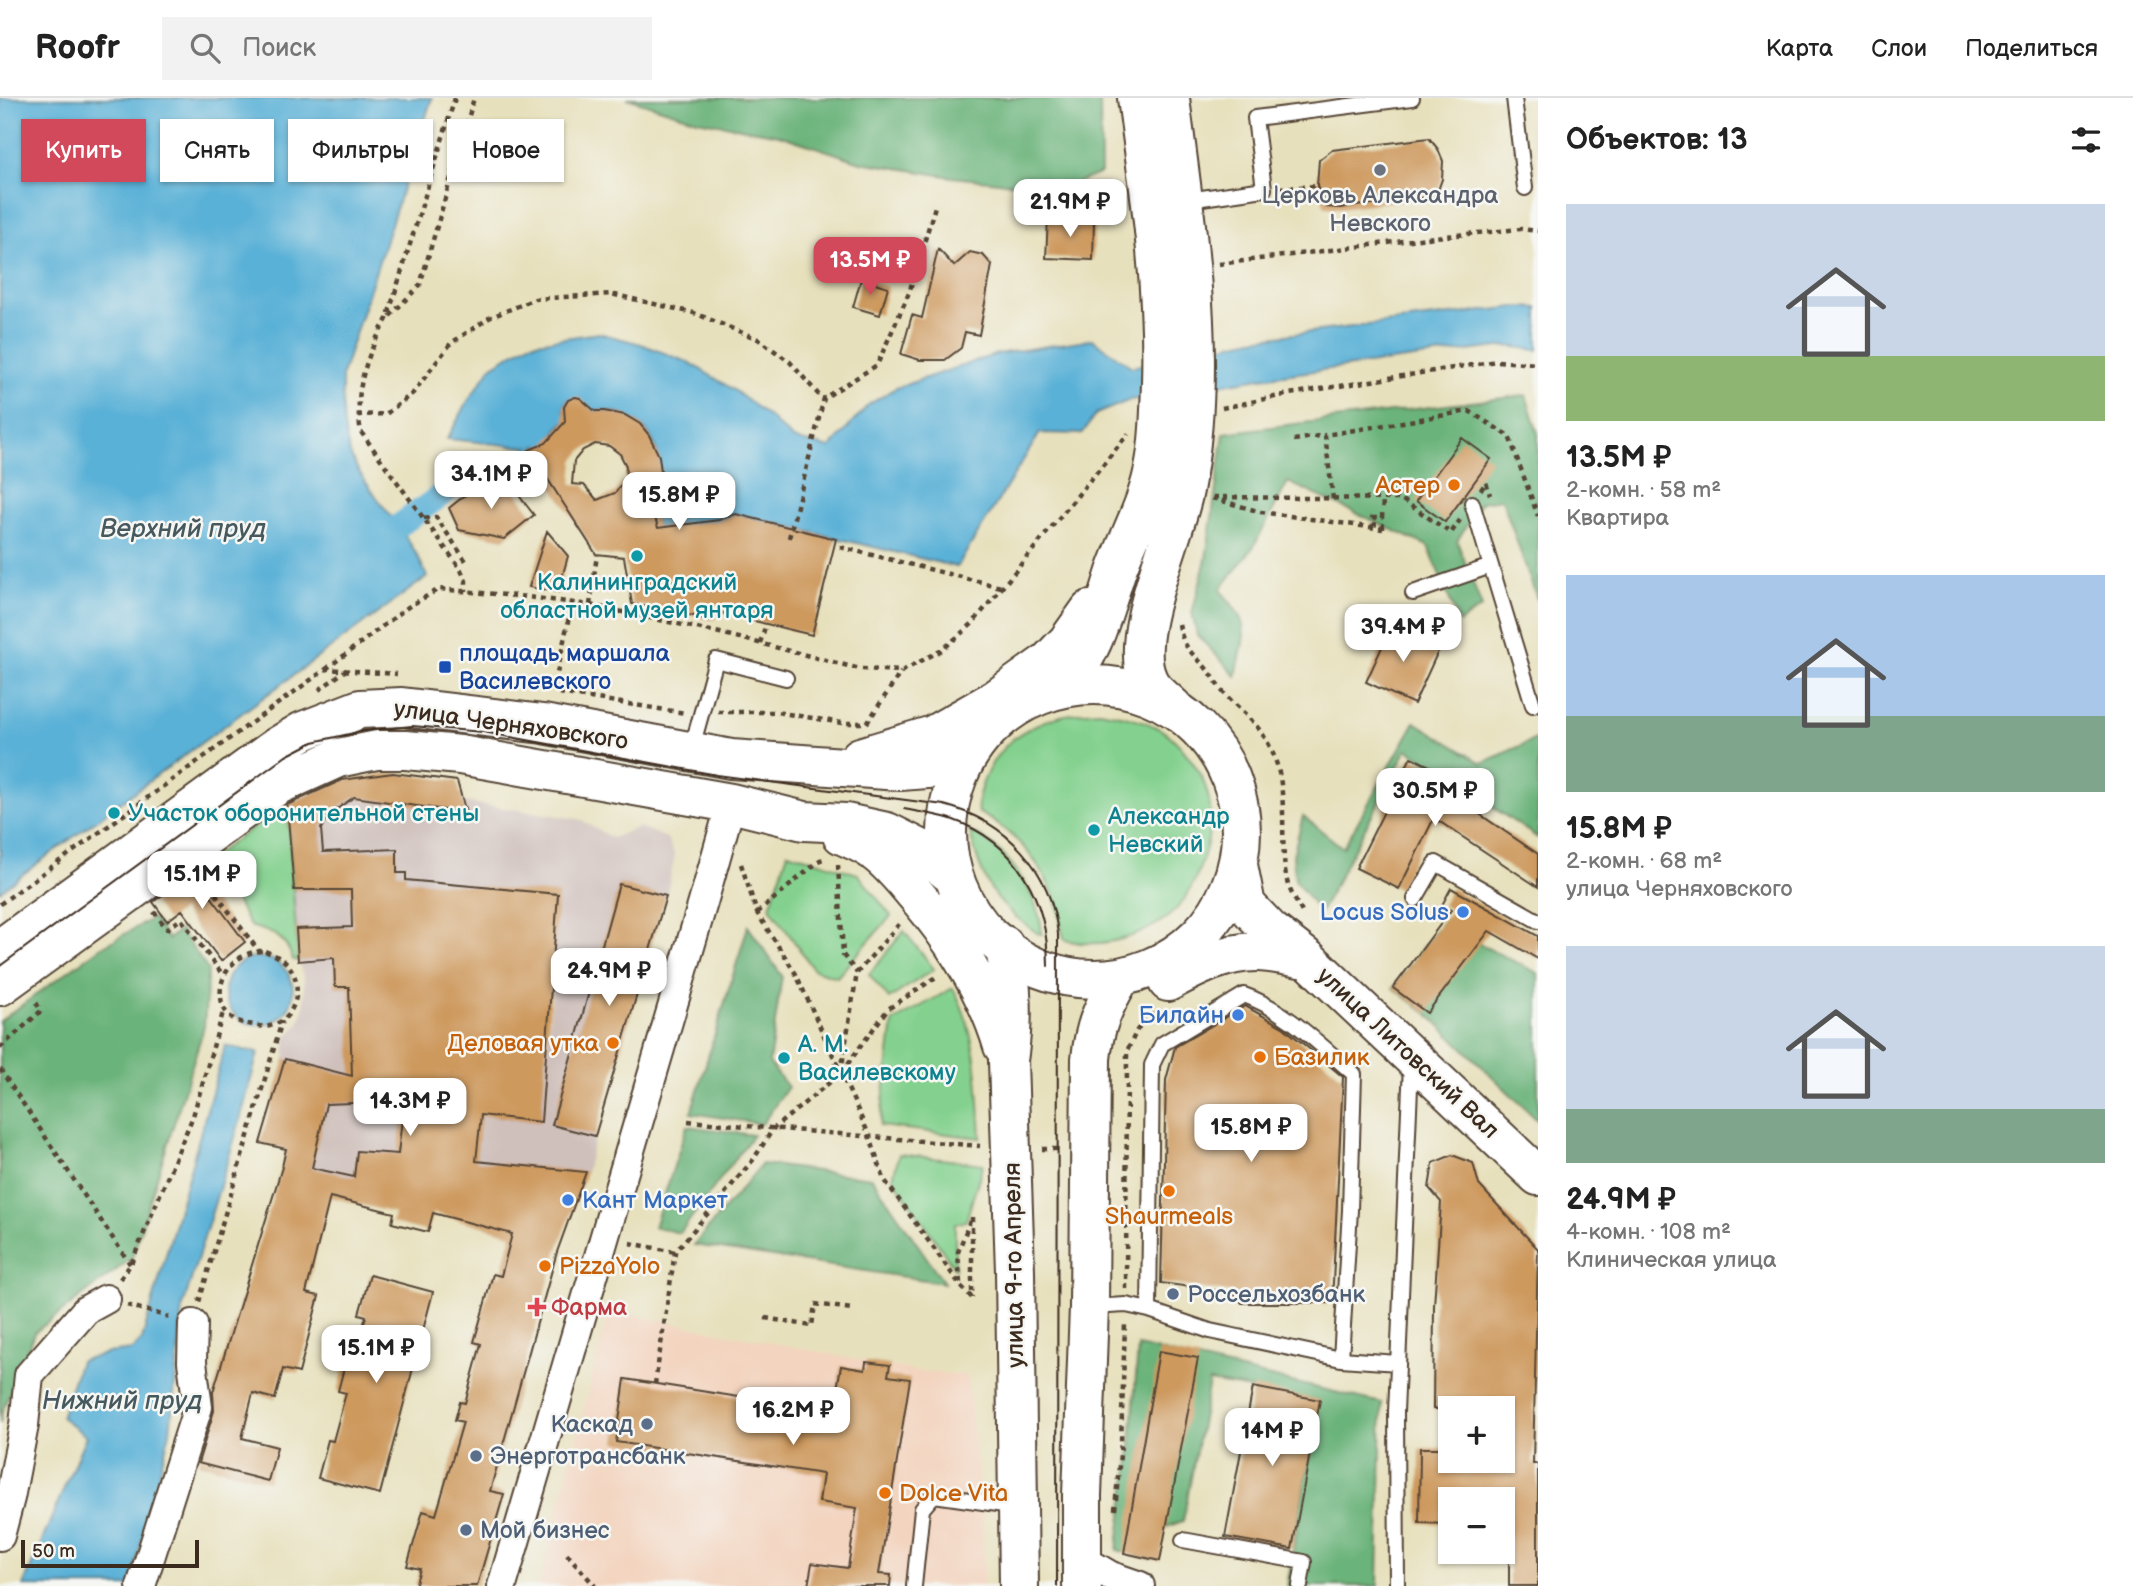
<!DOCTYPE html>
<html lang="ru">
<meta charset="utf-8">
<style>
body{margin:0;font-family:"Balsamiq Sans",sans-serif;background:#f2f2f2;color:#222;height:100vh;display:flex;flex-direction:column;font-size:26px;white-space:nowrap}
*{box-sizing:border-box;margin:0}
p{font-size:23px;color:#767676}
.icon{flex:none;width:38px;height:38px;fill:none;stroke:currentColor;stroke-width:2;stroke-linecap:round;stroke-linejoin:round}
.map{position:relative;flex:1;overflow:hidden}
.details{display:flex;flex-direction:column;background:#fff;width:595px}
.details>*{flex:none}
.guide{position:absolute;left:21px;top:21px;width:665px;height:63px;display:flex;gap:14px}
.fabs{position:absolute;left:1438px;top:1298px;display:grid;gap:14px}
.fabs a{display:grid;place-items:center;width:77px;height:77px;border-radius:0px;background:#fff;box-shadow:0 2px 5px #0004;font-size:35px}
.scale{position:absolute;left:21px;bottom:18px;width:178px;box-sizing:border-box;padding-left:7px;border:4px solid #3b2a1e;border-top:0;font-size:19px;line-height:24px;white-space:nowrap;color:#3b2a1e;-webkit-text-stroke:5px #f6f6f2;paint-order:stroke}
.price{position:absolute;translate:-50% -60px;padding:0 16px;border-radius:14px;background:#fff;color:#222;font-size:23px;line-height:46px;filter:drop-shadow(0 2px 4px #0008)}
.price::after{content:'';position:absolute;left:50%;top:42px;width:21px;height:16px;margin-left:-10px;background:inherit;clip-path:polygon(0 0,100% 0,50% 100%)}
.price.on{background:#d1495b;color:#fff}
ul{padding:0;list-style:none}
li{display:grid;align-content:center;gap:14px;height:371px;padding:0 28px}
li span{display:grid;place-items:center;height:217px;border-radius:0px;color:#555}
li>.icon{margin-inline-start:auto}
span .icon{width:126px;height:126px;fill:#fffc;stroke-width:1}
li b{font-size:30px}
h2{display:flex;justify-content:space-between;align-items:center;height:84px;padding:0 28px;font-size:30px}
.chip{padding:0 24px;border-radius:0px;background:#fff;box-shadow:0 2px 5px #0004;font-size:24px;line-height:63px}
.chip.on{background:#d1495b;color:#fff}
header{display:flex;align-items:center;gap:42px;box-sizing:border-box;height:98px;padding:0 35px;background:#fff;border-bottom:2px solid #e0e0e0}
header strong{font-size:33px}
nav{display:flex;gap:38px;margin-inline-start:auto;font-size:24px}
.search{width:490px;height:63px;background:#f2f2f2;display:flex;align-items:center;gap:18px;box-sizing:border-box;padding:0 24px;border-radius:0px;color:#767676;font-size:26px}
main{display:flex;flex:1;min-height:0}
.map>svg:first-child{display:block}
.built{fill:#f3d4bf}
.industrial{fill:#cfc0bb;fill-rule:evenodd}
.green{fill:#84d18f;stroke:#607e56;stroke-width:2}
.forest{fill:#6bb37a;stroke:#536e4c;stroke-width:2}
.water{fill:#5ab1d7;stroke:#4a6e7a;stroke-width:2}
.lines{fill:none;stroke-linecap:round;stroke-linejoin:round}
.canal{stroke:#5ab1d7;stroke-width:24}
.building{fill:#cd995d;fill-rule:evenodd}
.lane-casing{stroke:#554536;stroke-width:18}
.street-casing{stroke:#554536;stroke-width:32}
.primary-casing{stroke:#554536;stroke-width:42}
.path{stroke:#554536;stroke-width:4.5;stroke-dasharray:5 5;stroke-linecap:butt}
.lane{stroke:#fff;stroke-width:14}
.street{stroke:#fff;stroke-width:28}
.primary{stroke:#fff;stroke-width:38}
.tram{stroke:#3b2a1e;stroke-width:2}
.worship-dot{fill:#6b7280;stroke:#f6f6f2;stroke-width:2.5}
.food-dot{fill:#e8710a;stroke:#f6f6f2;stroke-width:2.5}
.culture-dot{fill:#0f9aa8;stroke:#f6f6f2;stroke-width:2.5}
.transit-dot{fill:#1a4fb4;stroke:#f6f6f2;stroke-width:2.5}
.shop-dot{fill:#3f7fe0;stroke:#f6f6f2;stroke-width:2.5}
.service-dot{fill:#5c6f8a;stroke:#f6f6f2;stroke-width:2.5}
.health-dot{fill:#e0444e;stroke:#f6f6f2;stroke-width:2.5}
.labels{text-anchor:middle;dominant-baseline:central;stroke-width:5;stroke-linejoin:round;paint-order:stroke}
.worship-label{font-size:24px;fill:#5b616d;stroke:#f6f6f2}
.food-label{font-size:24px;fill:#c56008;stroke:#f6f6f2;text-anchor:start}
.culture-label{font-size:24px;fill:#0d838f;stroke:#f6f6f2;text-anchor:start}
.transit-label{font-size:24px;fill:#164399;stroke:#f6f6f2;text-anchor:start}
.street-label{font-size:24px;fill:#3b2a1e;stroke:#f6f6f2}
.shop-label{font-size:24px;fill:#366cbe;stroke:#f6f6f2;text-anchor:end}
.service-label{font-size:24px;fill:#4e5e75;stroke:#f6f6f2;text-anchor:start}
.health-label{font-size:24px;fill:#be3a42;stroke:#f6f6f2;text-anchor:start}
.water-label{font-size:26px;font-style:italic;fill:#46595f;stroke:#f6f6f2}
</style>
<header>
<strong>Roofr</strong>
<div class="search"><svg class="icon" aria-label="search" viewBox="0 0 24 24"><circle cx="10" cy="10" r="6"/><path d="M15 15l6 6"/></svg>Поиск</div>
<nav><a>Карта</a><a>Слои</a><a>Поделиться</a></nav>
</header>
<main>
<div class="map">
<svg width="1538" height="1488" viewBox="0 0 1538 1488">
<rect width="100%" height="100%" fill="#f6f6f2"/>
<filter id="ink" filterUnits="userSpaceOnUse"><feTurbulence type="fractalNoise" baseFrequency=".0143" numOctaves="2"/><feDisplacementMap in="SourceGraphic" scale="14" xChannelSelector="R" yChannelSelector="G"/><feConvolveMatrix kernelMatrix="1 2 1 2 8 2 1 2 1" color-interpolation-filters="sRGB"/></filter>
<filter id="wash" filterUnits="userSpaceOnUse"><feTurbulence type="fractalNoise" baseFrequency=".00686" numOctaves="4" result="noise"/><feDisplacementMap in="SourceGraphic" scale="28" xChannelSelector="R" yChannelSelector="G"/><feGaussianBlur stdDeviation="1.57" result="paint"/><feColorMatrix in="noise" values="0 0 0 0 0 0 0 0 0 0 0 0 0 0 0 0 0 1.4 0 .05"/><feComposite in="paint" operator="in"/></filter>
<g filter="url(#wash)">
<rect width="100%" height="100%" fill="#e7e0bc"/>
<!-- built -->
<path class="built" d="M609 1212 915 1273 967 1277 982 1418 984 1488H539Z"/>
<!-- industrial -->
<path class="industrial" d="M393 675 457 683 463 704 579 721 612 740 639 729 667 740 675 758 666 798 595 1038 586 1074 358 1053 354 1079 282 1069 285 1051 260 1045 285 961 286 939 298 927 304 912V881L298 863 287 706 335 683ZM396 751 397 775H406L411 911 446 871 553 883 544 984 520 1021 481 1017 404 1003 353 1005 349 889H335L332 831 352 829 350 780 356 753Z"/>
<!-- green -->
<path class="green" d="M1099 613C1123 617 1149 622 1169 637 1179 645 1187 656 1194 666 1217 700 1213 735 1199 772 1192 790 1182 809 1166 820 1137 841 1099 851 1065 842 1060 832 1061 820 1058 810 1045 767 1016 734 978 714 976 703 980 692 984 682 1003 633 1049 615 1099 613Z
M287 706 298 863 293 862C285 837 273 835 250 828L212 759Z
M970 734C1007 749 1039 796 1042 836L1037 835C994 805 982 785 970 734Z
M788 754 858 776 891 818 837 879 814 872 770 809Z
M904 833 934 871 889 901 869 876Z
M953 890C978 936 978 988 981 1040L880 1028 893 924Z
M899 1056 983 1066 966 1123 955 1126V1171L893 1080Z"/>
<!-- forest -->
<path class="forest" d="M627 0H1100L1101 75 1062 91 952 79 861 64 779 37 697 22Z
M1526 297 1538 336V504L1502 401 1481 404 1457 443 1482 509 1459 525 1428 448 1288 384 1254 448 1220 492C1253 529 1245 533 1236 578L1197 537 1192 515 1206 461 1224 335Z
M1415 624 1482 665 1538 640V740L1407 651 1320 815 1295 782 1293 757 1303 718 1343 750Z
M153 820 168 841 180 832 208 872 204 929 132 1160 34 1235 2 1314 0 1325V923L100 850Z
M1445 821 1479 846 1538 875V1023L1427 915 1393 890Z
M748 828 782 878 769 965 788 989 762 1026 691 1015Z
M687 1028 753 1037 680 1135 654 1129Z
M762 1066 872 1080 944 1185 694 1147Z
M1138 1248 1382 1305 1378 1488H1287L1319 1302 1209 1284 1183 1423 1158 1432 1151 1461 1117 1452 1130 1362Z"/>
<!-- water -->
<path class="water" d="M0 0H432L342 277C342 303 342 343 355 367 377 406 411 436 427 479L0 793Z
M1516 209 1538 210V252L1506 248 1260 280 1130 302 1096 316 1082 336 1040 335 957 469 736 416 719 422 658 430 651 406C667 374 661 333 625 318 619 315 610 313 604 313 598 312 592 315 587 313 581 312 574 305 568 302 563 310 563 314 569 321L558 330 544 353 538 348 533 350 447 341 468 303 492 268 530 245 599 235 641 246 690 265 734 292 769 319 793 341 830 350 868 307 896 290 997 256 1092 241 1132 269 1253 241Z
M225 893a34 34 0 1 1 68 0a34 34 0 1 1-68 0Z
M225 948 258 955 239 1026 183 1208 170 1334 130 1488H23L86 1338 61 1319 80 1263 108 1255 132 1252 142 1242Z"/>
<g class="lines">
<!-- canal -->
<path class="canal" d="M397 429 464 381 492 374 520 378 526 375 534 360"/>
</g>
<g id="blocks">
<!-- building -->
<path class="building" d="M1429 40 1438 51 1443 63 1442 81 1436 98 1340 110 1325 109 1317 88 1319 62 1332 52Z
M1048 120 1094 122 1093 162 1046 160Z
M938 151 954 168 970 154 983 157 992 167 979 237 965 234 961 250 945 262H920L901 256 912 217 922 220Z
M861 181 888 189 880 217 853 209Z
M575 299 580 300 595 313H604L625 317 640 326 649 337 659 358 661 373 657 394 651 406 658 430 719 422 736 416 836 441 812 537 717 514 714 522 632 506 624 459 596 456 529 352 546 345 565 324 564 309 568 302ZM595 346 609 348 620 356 626 368 625 382 615 395 597 402 584 387 572 386 574 363 583 352Z
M1462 340 1491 361 1445 424 1416 403Z
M510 386 534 417 504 441 459 432 449 410 478 387Z
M547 433 568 458 558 494 529 489Z
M1392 527 1440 549 1414 606 1366 584Z
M1411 659 1454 680 1447 694 1538 756V789L1434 720 1399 791 1356 770Z
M393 675 457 683 466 715 354 699 327 718 321 731 323 754 397 751V775H406V782L558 796 541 1024 481 1017 476 1063 586 1074 557 1154 490 1393 504 1396 477 1488H415L420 1471 407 1468 423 1413 436 1417 463 1324 455 1322 460 1304 465 1305 481 1246 474 1244 493 1176 501 1178 512 1136 433 1115 428 1134 392 1125 394 1115 330 1099 306 1195 319 1198 299 1275 283 1271 275 1301 253 1295 242 1340 277 1349 268 1383 198 1365 214 1313 213 1294 282 1069 286 1051 260 1045 285 961 352 978 349 889H335L334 860 298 863 296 831 352 829 351 792H294L287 707 342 682ZM404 1003 398 1056 357 1053 354 1079 312 1070 326 1006Z
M208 764 221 782 207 793 245 844 221 863 182 812 167 823 153 804Z
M619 786 666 798 595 1038 552 1027Z
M1451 790 1538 838V861L1489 833 1427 915 1393 890 1451 812 1442 807Z
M1245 908 1283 929 1343 979 1332 1205H1242L1234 1195 1161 1185 1166 982 1175 949Z
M1452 1057 1473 1065 1479 1087 1538 1151 1533 1366H1538V1488H1509V1441H1503V1402H1451V1426L1419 1425 1420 1350H1451V1363H1503V1311H1433L1434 1208 1441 1104 1429 1090 1433 1065Z
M370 1177 433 1194 380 1396 318 1380 328 1342 333 1343 346 1295 338 1293 345 1266 353 1268 366 1218 359 1216Z
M1159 1253 1198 1260 1160 1463 1124 1455Z
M866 1264 890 1267 888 1278 910 1281 879 1476 891 1477 890 1488H808L812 1465 848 1470 857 1410 819 1404 823 1376 616 1344 625 1281 833 1314 841 1268 865 1272Z
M1253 1289 1320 1302 1292 1451 1225 1439Z"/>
</g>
</g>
<g filter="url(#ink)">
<use href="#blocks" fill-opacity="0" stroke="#554536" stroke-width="2"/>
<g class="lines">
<!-- lane casing -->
<g class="lane-casing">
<path id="lane" d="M1514 0 1525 90
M1202 100 1264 91 1255 20 1412 0
M1472 405 1491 468
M1413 495 1491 468 1533 607
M691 653 716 562 786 580
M1415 801 1436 765 1538 823
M1091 1209 1126 1207 1149 1212 1210 1233 1341 1261 1398 1265
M1149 1212 1152 967 1162 946 1244 897C1286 912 1320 947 1354 976L1350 1112 1341 1261
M1183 1442 1304 1464 1300 1488
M914 1488 922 1411 934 1397 1018 1409
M1397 1488 1396 1314 1411 966"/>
</g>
<!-- street casing -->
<g class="street-casing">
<path id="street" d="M0 1438 10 1400 24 1327 29 1277 86 1212 106 1201
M1082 1461 1111 1478 1140 1488
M141 1488 198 1309 192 1264 193 1226
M502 1488 704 801 731 705"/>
</g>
<!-- primary casing -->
<g class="primary-casing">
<path id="primary" d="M1170 0C1186 130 1209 261 1184 392 1175 439 1127 539 1148 582 1152 592 1165 601 1173 609
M947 734a147 147 0 1 1 294 0a147 147 0 1 1-294 0Z
M1064 589C1094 554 1102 517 1116 474 1129 437 1149 404 1155 365 1160 339 1160 311 1161 285 1164 189 1150 95 1137 0
M860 659 933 637 996 601 1049 563 1068 543 1090 512
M842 737C853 742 867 747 876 755 892 767 904 783 917 798 955 843 986 891 1003 948
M1238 767 1246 807 1270 832 1309 862 1538 1078
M1004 847C1013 888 1014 922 1008 963L1015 1173 1019 1488
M0 851 275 650 303 633 360 611 402 609 543 626 731 661 900 673 940 670 965 658
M1168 884C1196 869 1224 854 1257 854 1273 854 1291 859 1307 861
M0 888 276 688 338 660 377 652H406L460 657 731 705 804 723 846 725 887 734 921 751 948 774
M1082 1488V1397L1089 1209 1091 961C1094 929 1103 909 1119 882"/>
</g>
<!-- path -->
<path class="path" d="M455 0 387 221C367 255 353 295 361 334L461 472 466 483V493
M1279 90 1317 88
M1219 166 1435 139 1521 131 1538 133
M390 218 420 187 474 0
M1222 310 1289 296 1497 263 1538 266
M357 317 386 316 413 295 451 245 489 220 535 201 611 196 694 215 758 241 790 264 818 296 824 300
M1294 342 1325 337
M1481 392 1486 384 1490 397
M1213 399 1401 401 1451 435 1460 422
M1212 400 1261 414 1383 431
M1333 401 1325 337 1469 313 1509 338 1538 418
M424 420 436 419 468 466
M1383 431V427L1373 426 1372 420H1382L1383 401
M789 440 824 300 877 267 909 195 936 105
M840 449 1001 489
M590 507 597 457
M1179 526C1184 555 1195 555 1210 575 1214 579 1216 584 1219 589 1237 612 1257 621 1271 651 1290 692 1279 735 1286 778 1288 792 1298 806 1304 818
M760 545 766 526
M326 571 408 509 439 491 528 499 590 507 720 535 860 571 902 573 942 552 972 526 1128 336
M319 592 346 572
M553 594 572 505
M559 595 685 615
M718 614H776L842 625H862
M867 625 901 574
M741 766 757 815 796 876 870 1039 884 1081 960 1187 972 1200
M214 767 228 785 215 795 258 852
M838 767 843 857 857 875
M0 806 326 571 397 576
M154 814 167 831 181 821 223 877
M757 815 820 762 824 761
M265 853C274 857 281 859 288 867 305 886 296 922 270 928 263 930 255 927 248 926 237 924 227 919 223 908 213 880 236 852 265 853Z
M0 950 41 913 34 901
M0 971 130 1166
M841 974 857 875 900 825
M688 1023 980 1048
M1042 1051H1061
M972 1119V1200
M630 1145 675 1154
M120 1181 131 1166 193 1018 224 911
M960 1185 958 1154 970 1123
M1126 1191 1127 953 1137 932 1156 912
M199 1204 282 923
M127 1207 169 1219
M765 1220 812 1228 815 1206 852 1211
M655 1286 675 1154 753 1062 773 1031 841 975 888 911 938 878
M1115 1412 1121 1345 1125 1226
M567 1456 595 1488"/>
<!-- lane -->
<use href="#lane" class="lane"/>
<!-- street -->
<use href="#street" class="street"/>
<!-- primary -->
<use href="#primary" class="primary"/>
<!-- tram -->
<path class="tram" d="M904 711C919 714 936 716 951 721 1017 744 1048 802 1048 868
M0 868 286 658 313 644 363 633 412 628 483 634 717 677 944 707C1006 723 1051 771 1058 836L1057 1488"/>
</g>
</g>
<!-- markers -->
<circle class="worship-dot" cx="1380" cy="72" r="7"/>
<g class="food-dot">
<circle cx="1454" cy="387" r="7"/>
<circle cx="613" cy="945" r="7"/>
<circle cx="1260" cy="959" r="7"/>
<circle cx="1169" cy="1093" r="7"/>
<circle cx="545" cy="1168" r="7"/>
<circle cx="885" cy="1395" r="7"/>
</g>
<g class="culture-dot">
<circle cx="637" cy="458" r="7"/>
<circle cx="114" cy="715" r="7"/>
<circle cx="1094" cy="732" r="7"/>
<circle cx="784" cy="960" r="7"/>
</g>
<rect class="transit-dot" x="438" y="562" width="14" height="14" rx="3.5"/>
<g class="shop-dot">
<circle cx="1463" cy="814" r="7"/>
<circle cx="1238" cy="917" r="7"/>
<circle cx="568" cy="1102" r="7"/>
</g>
<g class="service-dot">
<circle cx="1173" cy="1196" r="7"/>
<circle cx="647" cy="1326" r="7"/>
<circle cx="476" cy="1358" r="7"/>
<circle cx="466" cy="1432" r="7"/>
</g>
<path class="health-dot" d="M533.5 1198.5h7v7h7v7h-7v7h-7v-7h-7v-7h7z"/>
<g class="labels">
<!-- worship labels -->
<g class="worship-label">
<text x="1380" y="97">Церковь Александра<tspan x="1380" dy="28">Невского</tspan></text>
</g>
<!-- food labels -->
<g class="food-label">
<text x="1440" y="387" text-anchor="end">Астер</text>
<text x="599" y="945" text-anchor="end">Деловая утка</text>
<text x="1274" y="959">Базилик</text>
<text x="1169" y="1118" text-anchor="middle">Shaurmeals</text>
<text x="559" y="1168">PizzaYolo</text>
<text x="899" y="1395">Dolce Vita</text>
</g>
<!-- culture labels -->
<g class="culture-label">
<text x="637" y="484" text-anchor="middle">Калининградский<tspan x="637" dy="28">областной музей янтаря</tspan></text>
<text x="128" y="715">Участок оборонительной стены</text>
<text x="1108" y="718">Александр<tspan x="1108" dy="28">Невский</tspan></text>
<text x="798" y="946">А. М.<tspan x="798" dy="28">Василевскому</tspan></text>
</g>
<!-- transit labels -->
<g class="transit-label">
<text x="459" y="555">площадь маршала<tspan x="459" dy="28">Василевского</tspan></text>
</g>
<!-- street labels -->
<g class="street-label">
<text transform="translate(511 627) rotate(8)">улица Черняховского</text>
<text transform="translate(1408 955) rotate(43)">улица Литовский Вал</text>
<text transform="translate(1014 1167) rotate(-91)">улица 9-го Апреля</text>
</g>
<!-- shop labels -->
<g class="shop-label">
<text x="1449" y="814">Locus Solus</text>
<text x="1224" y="917">Билайн</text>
<text x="582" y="1102" text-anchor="start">Кант Маркет</text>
</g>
<!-- service labels -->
<g class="service-label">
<text x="1187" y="1196">Россельхозбанк</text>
<text x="633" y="1326" text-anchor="end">Каскад</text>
<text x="490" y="1358">Энерготрансбанк</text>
<text x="480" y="1432">Мой бизнес</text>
</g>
<!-- health labels -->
<g class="health-label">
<text x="551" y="1209">Фарма</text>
</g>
<!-- water labels -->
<g class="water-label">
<text x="183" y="431">Верхний пруд</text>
<text x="122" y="1303">Нижний пруд</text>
</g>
</g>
</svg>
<div class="fabs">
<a>+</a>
<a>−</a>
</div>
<div class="scale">50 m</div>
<b class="price" style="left:1070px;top:141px">21.9M ₽</b>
<b class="price on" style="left:870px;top:199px">13.5M ₽</b>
<b class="price" style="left:491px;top:413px">34.1M ₽</b>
<b class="price" style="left:679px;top:434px">15.8M ₽</b>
<b class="price" style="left:1403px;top:566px">39.4M ₽</b>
<b class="price" style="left:1435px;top:730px">30.5M ₽</b>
<b class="price" style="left:202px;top:813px">15.1M ₽</b>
<b class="price" style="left:609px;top:910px">24.9M ₽</b>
<b class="price" style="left:410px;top:1040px">14.3M ₽</b>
<b class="price" style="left:1251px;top:1066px">15.8M ₽</b>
<b class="price" style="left:376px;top:1287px">15.1M ₽</b>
<b class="price" style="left:793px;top:1349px">16.2M ₽</b>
<b class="price" style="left:1272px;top:1370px">14M ₽</b>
<div class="guide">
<a class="chip on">Купить</a>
<a class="chip">Снять</a>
<a class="chip">Фильтры</a>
<a class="chip">Новое</a>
</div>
</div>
<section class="details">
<h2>Объектов: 13<svg class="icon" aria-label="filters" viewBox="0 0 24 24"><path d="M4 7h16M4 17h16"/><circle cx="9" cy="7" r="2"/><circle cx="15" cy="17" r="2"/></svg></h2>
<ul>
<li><span style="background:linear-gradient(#c9d6e8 70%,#8fb573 0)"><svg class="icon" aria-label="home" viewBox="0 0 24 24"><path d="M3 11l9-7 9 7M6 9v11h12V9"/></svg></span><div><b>13.5M ₽</b><p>2-комн. · 58 m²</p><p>Квартира</p></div></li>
<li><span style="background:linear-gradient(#a9c7e8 65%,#7fa58c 0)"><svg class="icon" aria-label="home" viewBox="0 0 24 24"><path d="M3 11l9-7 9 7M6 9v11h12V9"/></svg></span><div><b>15.8M ₽</b><p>2-комн. · 68 m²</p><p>улица Черняховского</p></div></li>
<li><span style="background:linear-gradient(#c9d6e8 75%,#7fa58c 0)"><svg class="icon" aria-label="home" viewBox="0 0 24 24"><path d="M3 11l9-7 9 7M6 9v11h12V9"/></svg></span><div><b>24.9M ₽</b><p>4-комн. · 108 m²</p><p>Клиническая улица</p></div></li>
</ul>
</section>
</main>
